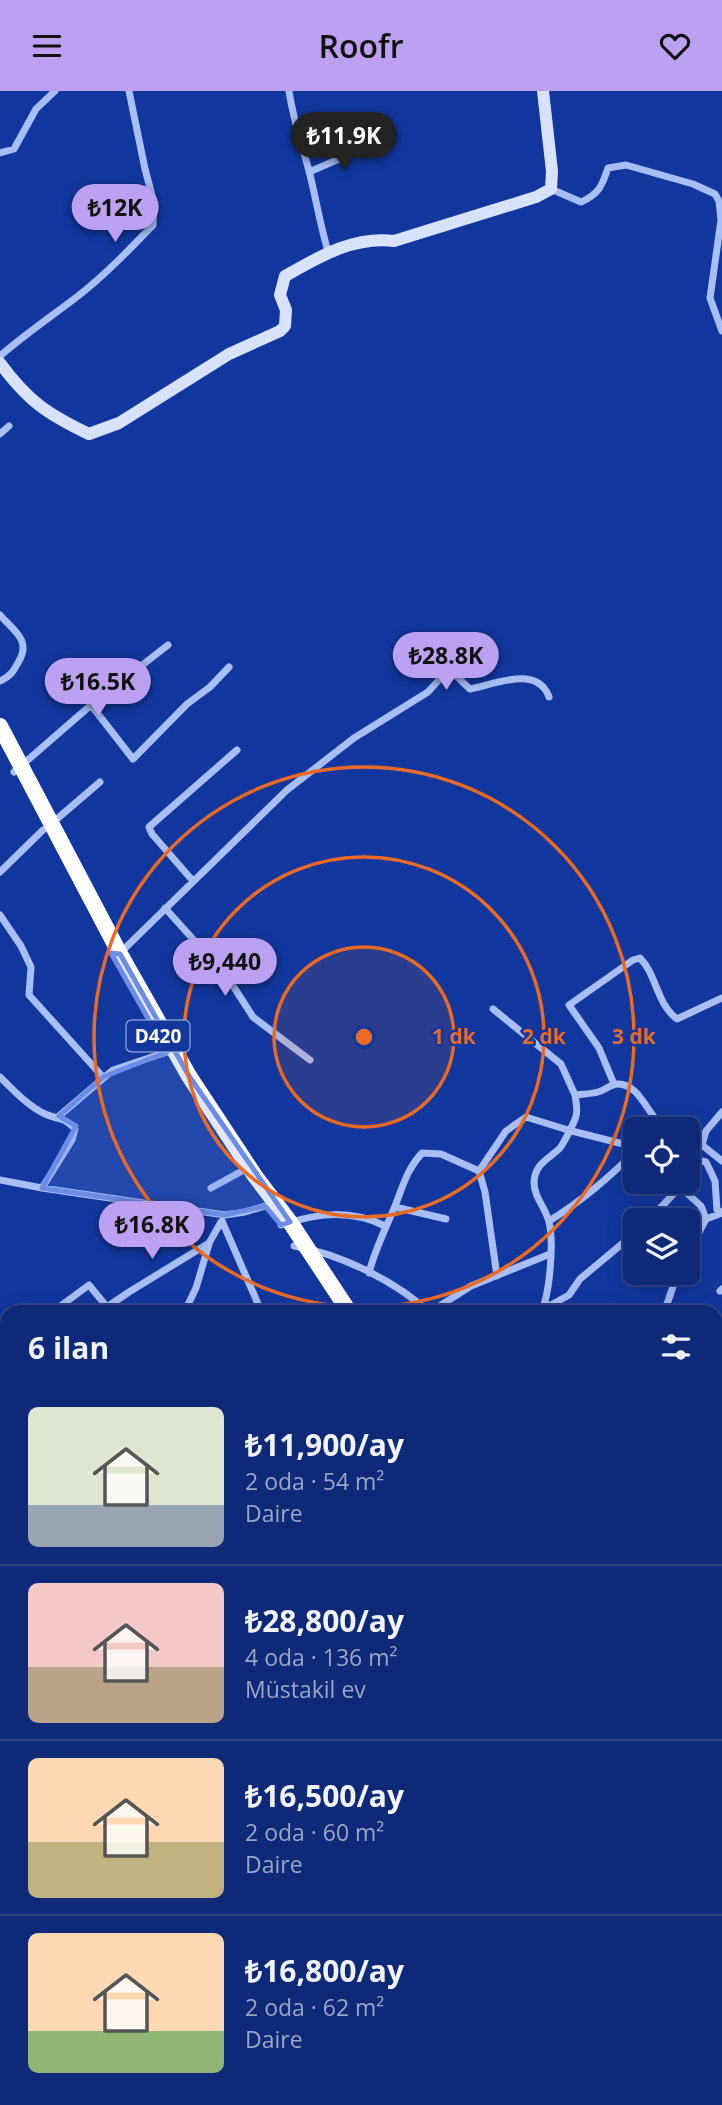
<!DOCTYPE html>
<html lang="tr">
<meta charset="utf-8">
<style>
body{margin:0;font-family:"Open Sans",sans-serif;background:#1b357f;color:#f1f3f6;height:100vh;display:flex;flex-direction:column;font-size:26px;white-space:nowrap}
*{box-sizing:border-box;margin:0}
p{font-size:23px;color:#9aa6c6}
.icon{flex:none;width:38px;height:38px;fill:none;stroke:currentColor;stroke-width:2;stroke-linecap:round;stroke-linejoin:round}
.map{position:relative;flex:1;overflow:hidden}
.sheet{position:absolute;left:0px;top:1214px;width:723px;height:800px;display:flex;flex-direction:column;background:#0d2977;border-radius:21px 21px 0 0;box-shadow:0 4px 18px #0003,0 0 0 2px #2d4589}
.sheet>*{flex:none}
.tools{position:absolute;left:623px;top:1026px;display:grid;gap:14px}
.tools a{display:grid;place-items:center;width:77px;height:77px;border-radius:10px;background:#0d2977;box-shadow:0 4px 18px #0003,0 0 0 2px #2d4589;font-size:35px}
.price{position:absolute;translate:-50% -60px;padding:0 16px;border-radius:24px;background:#bca0f2;color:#111;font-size:23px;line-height:46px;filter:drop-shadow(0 2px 4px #0008)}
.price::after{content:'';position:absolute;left:50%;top:42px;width:21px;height:16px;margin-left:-10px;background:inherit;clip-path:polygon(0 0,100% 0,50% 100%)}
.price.selected{background:#222;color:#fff}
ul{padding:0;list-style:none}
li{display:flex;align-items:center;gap:21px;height:175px;padding:0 28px}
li+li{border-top:2px solid #2d4589}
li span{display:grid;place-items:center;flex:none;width:196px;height:140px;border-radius:10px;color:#555}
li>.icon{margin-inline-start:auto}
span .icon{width:84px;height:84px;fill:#fffc;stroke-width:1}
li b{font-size:30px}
h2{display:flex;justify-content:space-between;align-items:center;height:84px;padding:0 28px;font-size:30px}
header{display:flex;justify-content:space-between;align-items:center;height:91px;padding:0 28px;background:#bca0f2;color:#111;font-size:32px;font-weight:600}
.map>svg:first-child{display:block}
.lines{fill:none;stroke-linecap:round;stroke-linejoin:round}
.street{stroke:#a8bef5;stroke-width:7}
.secondary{stroke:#d9e2fd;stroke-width:12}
.highway{stroke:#fff;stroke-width:16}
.marked{fill:#6c8ce6;fill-opacity:0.2;stroke:#6c8ce6;stroke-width:5;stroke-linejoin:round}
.ring{fill:none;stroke:#ea6a24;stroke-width:3.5}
.labels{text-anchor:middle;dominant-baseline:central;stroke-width:5;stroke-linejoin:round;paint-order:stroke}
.shield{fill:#11379f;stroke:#b8c3e2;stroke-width:2}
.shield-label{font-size:19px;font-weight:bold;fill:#fff}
.centre{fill:#ea6a24;stroke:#11379f;stroke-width:3.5}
.ring-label{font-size:21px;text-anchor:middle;font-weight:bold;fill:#ea6a24;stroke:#11379f;stroke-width:5;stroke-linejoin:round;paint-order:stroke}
</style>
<header><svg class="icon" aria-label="menu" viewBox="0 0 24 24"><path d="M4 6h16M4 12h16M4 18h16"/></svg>Roofr<svg class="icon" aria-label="heart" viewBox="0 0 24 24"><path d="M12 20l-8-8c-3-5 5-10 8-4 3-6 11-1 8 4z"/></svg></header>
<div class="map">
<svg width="722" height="2014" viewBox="0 0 722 2014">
<rect width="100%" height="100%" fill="#11379f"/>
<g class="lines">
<!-- street -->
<path class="street" d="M289 0C293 28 302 53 309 80 316 107 320 134 328 160
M0 62 14 58 36 18 55 0
M309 81 369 55
M551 98 581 111C599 103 602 95 608 77L626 74 693 93 715 103 719 110 721 129 710 207 722 240
M0 265C25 243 52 225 78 205 105 184 129 159 153 134L154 112 145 78 129 0
M0 343 9 335
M0 524C14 540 31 549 19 570 13 581 11 585 0 590
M91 614 133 668 187 613 210 596 229 576
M14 681 91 614 168 554
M51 733 100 691
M0 781 43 739
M193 790 152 743 149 736 237 659
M165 817 228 887 253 926 310 969
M0 824 21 855 31 876 29 904 103 986
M119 863 287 699 354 647 428 601 446 581 453 582 470 598C494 594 537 573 549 606
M493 918 561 973 575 1004
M0 986C13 999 28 1015 45 1023 58 1029 63 1025 75 1038L72 1049 42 1097
M614 993 599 957 569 914 633 869 640 867C657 884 656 912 677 928L722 907
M59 1025 113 979 167 961
M702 1054 722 1070
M688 1067 706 1071 715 1090 717 1119 722 1121
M695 1068 693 1061 702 1054 706 1040 722 1021
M0 1089 42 1097 225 1124 245 1121 265 1115
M211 1097 242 1080
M395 1116 446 1128
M649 1129 680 1096 701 1115 706 1128
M222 1130 262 1222
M549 1130C582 1110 608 1087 635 1061
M281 1134C318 1122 350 1118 385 1135
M294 1155C340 1163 396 1190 430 1222
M688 1162 706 1128 722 1122
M369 1182C375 1158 386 1137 395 1115 403 1095 407 1078 422 1062L441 1063 479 1080
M497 1185 485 1101 479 1080 506 1040 526 1026 568 1039 635 1056
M720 1200 722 1198
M544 1214H551L569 1204 580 1188 635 1142
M430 1221 471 1195 550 1163
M51 1222 89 1194 107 1216
M105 1222 107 1216 129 1201 209 1152 221 1131
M184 1222 196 1197 209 1153
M541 1222C550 1202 554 1151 549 1131 546 1117 534 1107 534 1091 535 1073 547 1069 559 1058 562 1056 575 1030 576 1025 578 1019 576 1010 575 1004 583 1003 591 1003 598 1001 605 999 611 993 618 993 641 993 648 1027 666 1038
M664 1222 678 1181
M0 1259 7 1254
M716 1280 722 1289
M0 1292 7 1300
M716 1299 722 1296
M716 1338 722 1335
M0 1361 7 1351
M716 1427 722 1423
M716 1535 722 1533
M716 1639 722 1636
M716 1806 722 1811
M716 1858 722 1849
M0 1887 7 1888
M716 1905 722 1899
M716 1970 722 1977
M332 2007V2014
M468 2007 471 2014
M517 2007 521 2014
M551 2007V2010
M603 2007 607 2014
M486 2014 491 2007
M650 2014 654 2007"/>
<!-- secondary -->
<path class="secondary" d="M0 272C28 310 47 323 89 343L119 332 229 263 280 240 285 235 286 219 280 204 285 185C319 166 353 145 394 150L536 106 551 98 552 80 543 0"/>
<!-- highway -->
<path class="highway" d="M0 635 120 863 189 985 255 1085 290 1131 350 1222
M716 1699 722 1704"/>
</g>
<!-- marked area -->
<path class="marked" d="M111 862 120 863 189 985 290 1131 281 1134 265 1115 225 1124 42 1097 76 1035 59 1025 103 986 167 961Z"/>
<!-- distance rings -->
<circle cx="364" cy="946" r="90" fill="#ea6a24" fill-opacity=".12"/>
<g class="ring">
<circle cx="364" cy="946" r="90"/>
<circle cx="364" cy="946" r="180"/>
<circle cx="364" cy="946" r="270"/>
</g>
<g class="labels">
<!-- shield labels -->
<rect class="shield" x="126.5" y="929.5" width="63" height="31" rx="5"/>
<g class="shield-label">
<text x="158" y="945">D420</text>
</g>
</g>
<circle cx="364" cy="946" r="10" class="centre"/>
<g class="ring-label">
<text x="454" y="953">1 dk</text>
<text x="544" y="953">2 dk</text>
<text x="634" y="953">3 dk</text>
</g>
</svg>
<div class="tools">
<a><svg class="icon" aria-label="locate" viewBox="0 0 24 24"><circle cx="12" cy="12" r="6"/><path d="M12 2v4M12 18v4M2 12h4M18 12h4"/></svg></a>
<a><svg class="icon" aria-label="layers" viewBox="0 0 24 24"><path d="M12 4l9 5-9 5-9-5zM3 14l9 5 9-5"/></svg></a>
</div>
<b class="price selected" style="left:344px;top:81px">₺11.9K</b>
<b class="price" style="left:115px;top:153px">₺12K</b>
<b class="price" style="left:446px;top:601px">₺28.8K</b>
<b class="price" style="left:98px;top:627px">₺16.5K</b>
<b class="price" style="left:225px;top:907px">₺9,440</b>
<b class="price" style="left:152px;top:1170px">₺16.8K</b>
<section class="sheet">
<h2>6 ilan<svg class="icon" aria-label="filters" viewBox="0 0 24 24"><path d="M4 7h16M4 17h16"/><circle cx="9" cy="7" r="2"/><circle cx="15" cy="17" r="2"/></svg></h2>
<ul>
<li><span style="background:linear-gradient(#dfe7d0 70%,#9aa5b1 0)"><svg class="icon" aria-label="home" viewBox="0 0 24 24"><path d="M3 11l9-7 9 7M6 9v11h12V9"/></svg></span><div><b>₺11,900/ay</b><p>2 oda · 54 m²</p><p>Daire</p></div></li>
<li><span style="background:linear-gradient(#f6c9c9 60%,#b9a48a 0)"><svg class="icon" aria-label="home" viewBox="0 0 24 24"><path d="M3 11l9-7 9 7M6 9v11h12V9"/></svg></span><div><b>₺28,800/ay</b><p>4 oda · 136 m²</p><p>Müstakil ev</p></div></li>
<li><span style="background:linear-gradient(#ffd9b3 60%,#c2b280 0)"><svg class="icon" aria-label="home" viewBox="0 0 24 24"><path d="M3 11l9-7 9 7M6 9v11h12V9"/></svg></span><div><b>₺16,500/ay</b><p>2 oda · 60 m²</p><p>Daire</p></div></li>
<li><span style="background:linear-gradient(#ffd9b3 70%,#8fb573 0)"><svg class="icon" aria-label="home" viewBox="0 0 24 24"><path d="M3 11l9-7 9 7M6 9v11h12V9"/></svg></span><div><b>₺16,800/ay</b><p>2 oda · 62 m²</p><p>Daire</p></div></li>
</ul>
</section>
</div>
